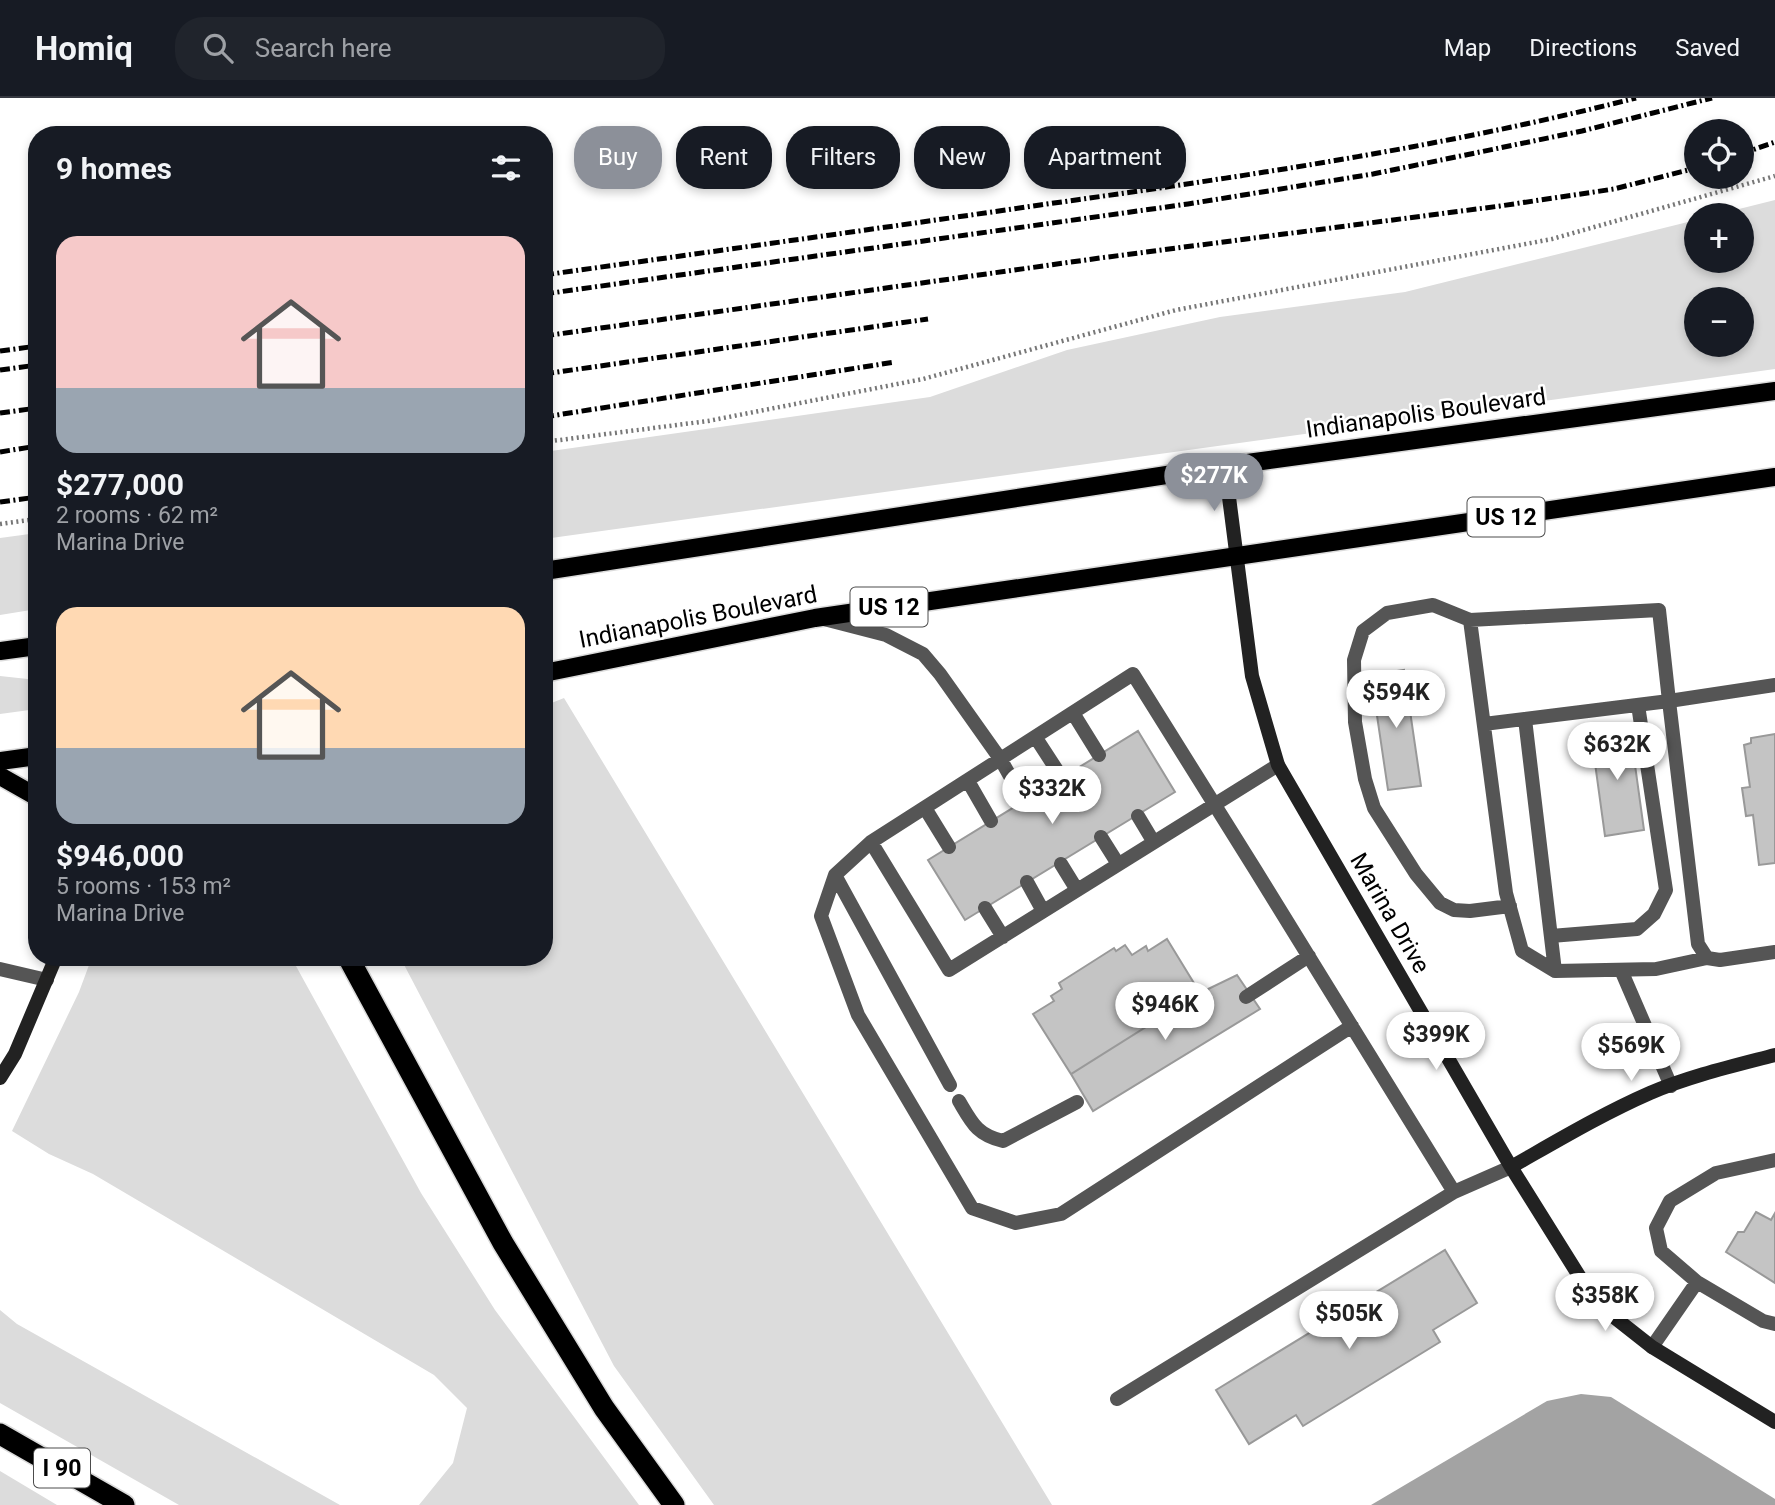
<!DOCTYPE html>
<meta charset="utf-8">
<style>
body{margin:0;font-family:Roboto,sans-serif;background:#20242c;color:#f1f3f6;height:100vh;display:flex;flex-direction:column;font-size:26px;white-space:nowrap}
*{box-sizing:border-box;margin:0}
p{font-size:23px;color:#9ea1a6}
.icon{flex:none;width:38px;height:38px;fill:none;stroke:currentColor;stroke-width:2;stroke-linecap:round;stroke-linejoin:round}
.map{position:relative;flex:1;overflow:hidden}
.drawer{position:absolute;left:28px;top:28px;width:525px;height:840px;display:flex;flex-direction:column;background:#171b24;border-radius:28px;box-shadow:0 4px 10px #0003}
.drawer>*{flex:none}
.top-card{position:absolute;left:574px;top:28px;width:665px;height:63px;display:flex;gap:14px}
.controls{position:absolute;left:1684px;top:21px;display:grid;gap:14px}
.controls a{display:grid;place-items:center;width:70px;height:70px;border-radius:50%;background:#171b24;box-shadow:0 4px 10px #0003;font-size:35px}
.price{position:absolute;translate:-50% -60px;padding:0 16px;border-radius:24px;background:#fff;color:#222;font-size:23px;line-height:46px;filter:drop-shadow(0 2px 4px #0008)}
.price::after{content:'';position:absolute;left:50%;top:42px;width:21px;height:16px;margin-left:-10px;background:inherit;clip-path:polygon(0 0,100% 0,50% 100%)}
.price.on{background:#8c9099;color:#fff}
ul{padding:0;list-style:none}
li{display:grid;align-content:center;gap:14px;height:371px;padding:0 28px}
li span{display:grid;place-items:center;height:217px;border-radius:21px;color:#555}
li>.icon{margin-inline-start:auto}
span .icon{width:126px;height:126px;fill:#fffc;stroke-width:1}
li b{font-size:30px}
h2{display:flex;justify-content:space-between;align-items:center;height:84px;padding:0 28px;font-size:30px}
.pill{padding:0 24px;border-radius:28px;background:#171b24;box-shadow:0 4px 10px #0003;font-size:24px;line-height:63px}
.pill.on{background:#8c9099;color:#fff}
header{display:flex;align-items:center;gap:42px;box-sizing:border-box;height:98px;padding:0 35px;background:#171b24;border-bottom:2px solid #363941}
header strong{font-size:33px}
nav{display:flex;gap:38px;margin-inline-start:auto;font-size:24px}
.search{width:490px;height:63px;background:#20242c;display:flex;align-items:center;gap:18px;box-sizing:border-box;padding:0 24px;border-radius:28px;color:#9ea1a6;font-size:26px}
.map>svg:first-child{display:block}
.green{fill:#dcdcdc;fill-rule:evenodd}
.water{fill:#a3a3a3}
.building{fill:#c4c4c4;stroke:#999;stroke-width:2}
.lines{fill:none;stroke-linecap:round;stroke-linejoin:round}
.primary-casing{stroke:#dbdbdb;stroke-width:21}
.highway-casing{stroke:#dbdbdb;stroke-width:24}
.path{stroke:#777;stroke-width:4.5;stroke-dasharray:2 3.5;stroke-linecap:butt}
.lane{stroke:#555;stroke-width:14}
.secondary{stroke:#222;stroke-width:14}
.primary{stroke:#000;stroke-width:18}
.highway{stroke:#000;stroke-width:21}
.rail{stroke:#000;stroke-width:5;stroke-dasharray:10 3.5 2 3.5;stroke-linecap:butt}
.labels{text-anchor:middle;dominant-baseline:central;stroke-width:5;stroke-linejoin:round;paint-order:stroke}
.shield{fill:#fff;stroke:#4c4c4c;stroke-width:2}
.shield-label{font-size:23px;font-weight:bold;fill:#000}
.street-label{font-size:24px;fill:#000;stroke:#fff}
</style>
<header>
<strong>Homiq</strong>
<div class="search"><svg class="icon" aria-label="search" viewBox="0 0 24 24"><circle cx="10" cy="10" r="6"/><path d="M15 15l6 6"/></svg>Search here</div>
<nav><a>Map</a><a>Directions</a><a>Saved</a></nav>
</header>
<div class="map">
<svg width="1775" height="1407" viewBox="0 0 1775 1407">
<rect width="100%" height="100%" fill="#fff"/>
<!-- green -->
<path class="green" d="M1775 102V271L544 441V354L930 299 1067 252 1220 219 1405 194 1696 122V163H1741V117H1715ZM1696 201H1741V247H1696Z
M37 435V511L0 517V440Z
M0 578 37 582V611L0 616Z
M564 600 1052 1407H714L614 1268 400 859H544V608Z
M92 859H291L421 1095 495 1212 639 1407H419L453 1365 467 1310 434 1277 93 1076 49 1056 12 1033 79 894Z
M0 1212 17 1226 340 1407H179L0 1305Z
M0 1373 57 1407H0Z"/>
<!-- water -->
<path class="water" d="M1581 1296 1611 1299 1775 1401V1407H1371L1547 1303Z"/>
<!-- building -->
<path class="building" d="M1404 572 1421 688 1388 692 1371 577Z
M1630 631 1644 732 1605 738 1591 636Z
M1138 633 1175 694 965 822 928 762Z
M1775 636V765L1759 767 1753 717 1746 718 1742 690 1750 689 1744 647 1751 645V640Z
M1167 841 1200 895 1071 976 1033 916 1054 903 1051 898 1062 891 1059 885 1114 850 1116 853 1125 847 1132 857 1146 848 1148 853Z
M1237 877 1260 911 1093 1013 1071 976 1200 895Z
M1756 1114 1771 1122 1775 1115V1185L1726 1154 1738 1134H1744Z
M1445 1152 1477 1205 1433 1232 1440 1244 1303 1328 1296 1317 1249 1346 1216 1292Z"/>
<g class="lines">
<!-- primary casing -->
<g class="primary-casing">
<path id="primary" d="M544 473 1225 368 1775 293
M0 553 37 548
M544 575 815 520 1775 379
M0 663 37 658
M0 678 37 699"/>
</g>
<!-- highway casing -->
<g class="highway-casing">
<path id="highway" d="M348 859 503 1145 604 1310 674 1407
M0 1336 124 1407"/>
</g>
<!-- path -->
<path class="path" d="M544 344 708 323 923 281 1176 212 1552 141 1775 78
M0 426 37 421"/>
<!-- lane -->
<path class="lane" d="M824 521 886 537 923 556 940 576 1001 662 1024 703
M1470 522 1506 795 1522 853 1555 873 1656 871 1707 860
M1775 587 1669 603 1698 846 1707 860 1720 862 1775 854
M1073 615 1099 657
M1525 621 1555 873
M1484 626 1669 603 1659 512 1470 522 1433 507 1387 515 1363 533 1354 562 1355 624 1365 681 1374 710 1416 776 1440 805 1454 812 1470 813 1510 808
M1036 640 1062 680
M968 683 991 723
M925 710 949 749
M1138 718 1153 743
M1101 739 1118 766
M871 744 949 872 1278 667
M1061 766 1077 792
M835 777 950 987
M1027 784 1043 813
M985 810 1003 839
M1551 838 1637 831 1654 816 1666 792 1638 607
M0 871 47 882
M1621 872 1671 988
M1246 899 1309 858
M1352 928 1061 1116 1016 1125 972 1110 858 917 821 818 835 777 871 744 1133 576C1241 748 1348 921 1454 1094
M959 1003C972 1025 977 1037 1003 1043L1077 1004
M1775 1062 1716 1075 1670 1103 1656 1130 1661 1153 1697 1184 1763 1223 1775 1226
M1652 1249 1697 1184
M1117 1301 1454 1094 1511 1069"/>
<!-- secondary -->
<path class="secondary" d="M1225 368 1252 578 1278 667 1511 1069 1586 1189 1605 1212 1652 1249 1775 1324
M0 980 15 956 56 859
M1511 1069C1557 1043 1602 1016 1650 995 1690 978 1733 968 1775 957"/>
<!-- primary -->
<use href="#primary" class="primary"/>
<!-- highway -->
<use href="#highway" class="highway"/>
<!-- rail -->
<path class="rail" d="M1741 56 1775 44
M544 177C709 154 875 131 1040 107 1240 79 1440 50 1636 0
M544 196 1188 106 1373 76 1582 33 1712 0
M544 238 1100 160 1500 108 1614 91 1696 70
M0 253 37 248
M0 272 37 267
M544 276 928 221
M0 315 37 310
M544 319 895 264
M0 354 37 348
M0 404 37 399"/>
</g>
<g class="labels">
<!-- shield labels -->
<g class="shield">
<rect x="1467.5" y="399.5" width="77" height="39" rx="5"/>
<rect x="850.5" y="489.5" width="77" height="39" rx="5"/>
<rect x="34" y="1350.5" width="56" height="39" rx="5"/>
</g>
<g class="shield-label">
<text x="1506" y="419">US 12</text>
<text x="889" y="509">US 12</text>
<text x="62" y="1370">I 90</text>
</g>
<!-- street labels -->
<g class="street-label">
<text transform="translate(1426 315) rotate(-8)">Indianapolis Boulevard</text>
<text transform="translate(698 519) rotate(-11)">Indianapolis Boulevard</text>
<text transform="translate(1390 815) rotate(60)">Marina Drive</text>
</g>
</g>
</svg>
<div class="controls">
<a><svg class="icon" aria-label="locate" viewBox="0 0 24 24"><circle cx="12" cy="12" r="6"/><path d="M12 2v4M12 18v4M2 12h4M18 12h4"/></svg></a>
<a>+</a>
<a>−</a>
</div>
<b class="price on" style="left:1214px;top:415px">$277K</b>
<b class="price" style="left:1396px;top:632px">$594K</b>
<b class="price" style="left:1617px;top:684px">$632K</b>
<b class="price" style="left:1052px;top:728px">$332K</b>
<b class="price" style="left:1165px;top:944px">$946K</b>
<b class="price" style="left:1436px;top:974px">$399K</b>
<b class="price" style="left:1631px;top:985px">$569K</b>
<b class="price" style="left:1605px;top:1235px">$358K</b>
<b class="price" style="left:1349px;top:1253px">$505K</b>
<div class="top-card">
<a class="pill on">Buy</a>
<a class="pill">Rent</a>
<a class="pill">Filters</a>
<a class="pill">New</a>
<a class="pill">Apartment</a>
</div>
<section class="drawer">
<h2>9 homes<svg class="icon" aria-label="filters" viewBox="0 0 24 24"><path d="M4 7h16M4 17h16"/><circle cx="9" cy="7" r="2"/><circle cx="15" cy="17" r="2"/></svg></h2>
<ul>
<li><span style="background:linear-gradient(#f6c9c9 70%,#9aa5b1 0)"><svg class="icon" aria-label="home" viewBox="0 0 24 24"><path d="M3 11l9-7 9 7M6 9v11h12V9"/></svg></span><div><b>$277,000</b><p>2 rooms · 62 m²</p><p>Marina Drive</p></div></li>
<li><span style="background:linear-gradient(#ffd9b3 65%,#9aa5b1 0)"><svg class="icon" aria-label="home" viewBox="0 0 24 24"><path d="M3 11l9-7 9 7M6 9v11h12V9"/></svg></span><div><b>$946,000</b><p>5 rooms · 153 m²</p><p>Marina Drive</p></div></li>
</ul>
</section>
</div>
